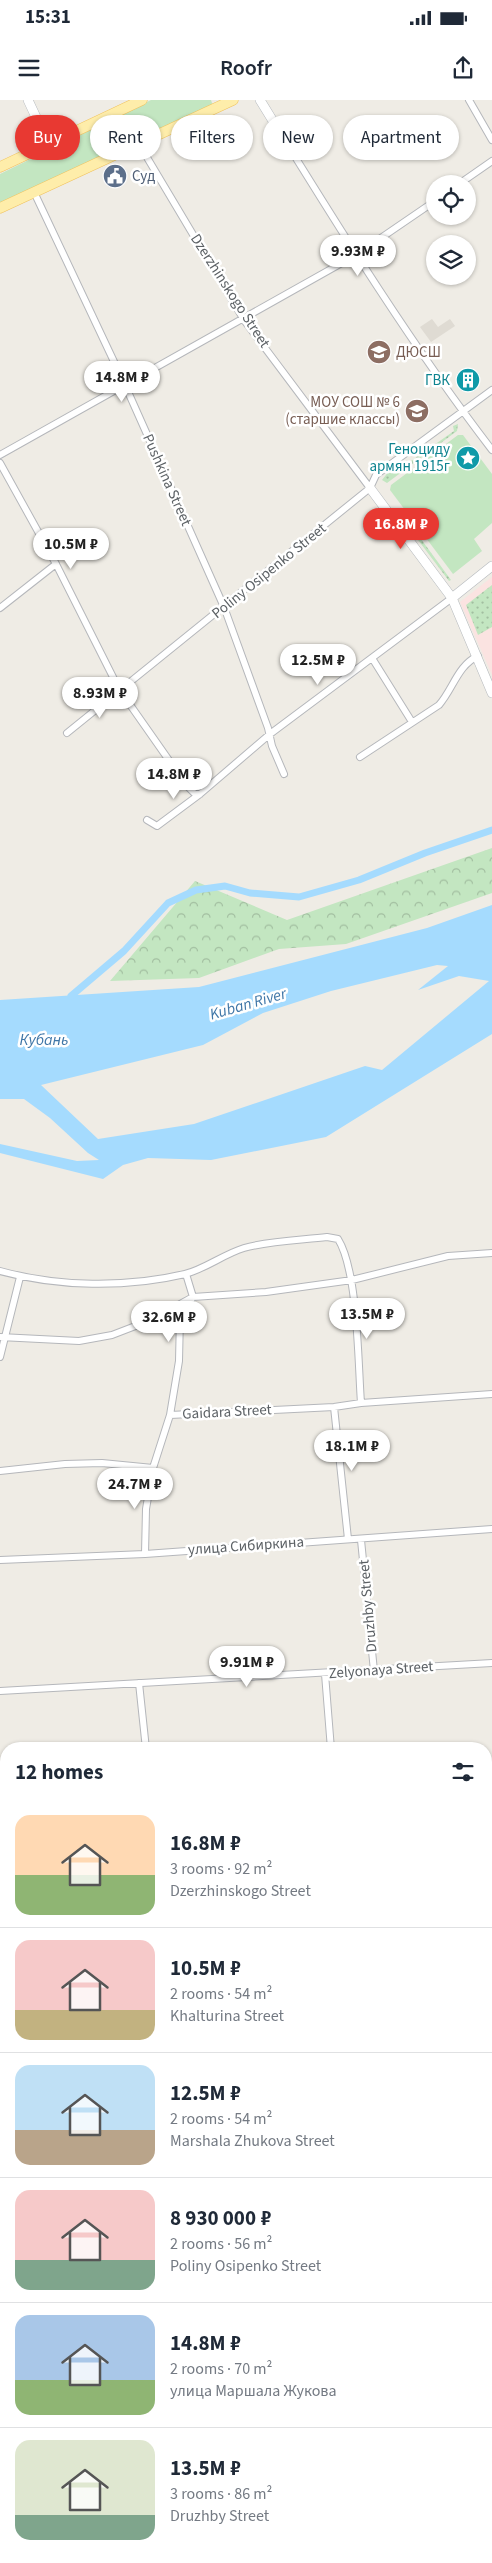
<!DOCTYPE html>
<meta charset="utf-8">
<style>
body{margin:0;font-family:"Source Sans 3",sans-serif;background:#f6f6f7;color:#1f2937;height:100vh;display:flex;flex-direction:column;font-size:19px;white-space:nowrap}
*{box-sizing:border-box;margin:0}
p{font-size:16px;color:#747a83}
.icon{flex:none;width:28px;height:28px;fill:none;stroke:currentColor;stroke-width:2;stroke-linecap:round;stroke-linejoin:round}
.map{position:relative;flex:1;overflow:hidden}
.panel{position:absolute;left:0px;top:1642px;width:492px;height:821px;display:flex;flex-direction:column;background:#fff;border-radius:20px 20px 0 0;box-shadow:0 1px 4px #0004}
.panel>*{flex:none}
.banner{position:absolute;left:15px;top:15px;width:462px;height:45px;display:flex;gap:10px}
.controls{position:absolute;left:426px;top:75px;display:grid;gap:10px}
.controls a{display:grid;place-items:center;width:50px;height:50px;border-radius:50%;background:#fff;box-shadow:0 1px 4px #0004;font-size:25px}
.price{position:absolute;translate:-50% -42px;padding:0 11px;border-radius:18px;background:#fff;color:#222;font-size:16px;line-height:32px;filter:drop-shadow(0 1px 2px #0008)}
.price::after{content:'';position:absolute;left:50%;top:30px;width:15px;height:11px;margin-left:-8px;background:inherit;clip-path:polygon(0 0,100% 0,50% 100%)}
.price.current{background:#e83932;color:#fff}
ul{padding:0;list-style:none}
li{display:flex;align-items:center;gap:15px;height:125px;padding:0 15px}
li+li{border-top:1px solid #e0e1e3}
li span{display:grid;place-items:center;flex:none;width:140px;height:100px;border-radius:15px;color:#555}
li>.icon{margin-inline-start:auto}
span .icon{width:60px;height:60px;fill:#fffc;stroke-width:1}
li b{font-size:21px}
h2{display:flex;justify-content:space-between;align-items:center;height:60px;padding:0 15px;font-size:21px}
.tag{padding:0 18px;border-radius:22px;background:#fff;box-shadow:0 1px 4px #0004;font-size:18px;line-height:45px}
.tag.current{background:#e83932;color:#fff}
.status{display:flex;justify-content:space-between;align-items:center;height:35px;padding:0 25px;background:#fff;direction:ltr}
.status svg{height:14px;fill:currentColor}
header{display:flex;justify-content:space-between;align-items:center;height:65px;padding:0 15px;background:#fff;font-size:22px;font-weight:600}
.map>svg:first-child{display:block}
.education{fill:#dfdbd3}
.medical{fill:#fbe3e1}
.grass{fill:url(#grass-dots)}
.forest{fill:url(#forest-crowns)}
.park{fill:#c3e6c1}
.water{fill:#a5dbfe;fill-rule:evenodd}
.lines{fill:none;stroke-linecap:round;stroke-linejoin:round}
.canal{stroke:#a5dbfe;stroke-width:7}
.street-casing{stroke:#b5b7bb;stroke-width:8}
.secondary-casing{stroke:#b6babe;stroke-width:10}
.primary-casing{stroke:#f0c15c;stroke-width:11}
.street{stroke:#fff;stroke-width:6}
.secondary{stroke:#fff;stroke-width:9}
.primary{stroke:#feedaa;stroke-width:10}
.labels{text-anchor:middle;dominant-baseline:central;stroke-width:5;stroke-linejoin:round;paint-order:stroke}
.service-label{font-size:15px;fill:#4e5e75;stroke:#fff;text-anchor:start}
.street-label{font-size:15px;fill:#5c6165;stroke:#fff}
.education-label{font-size:15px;fill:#785e54;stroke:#fff;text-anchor:start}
.culture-label{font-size:15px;fill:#0d838f;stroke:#fff;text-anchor:end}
.water-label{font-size:16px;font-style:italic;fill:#3f76a7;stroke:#fff}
</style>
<div class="status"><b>15:31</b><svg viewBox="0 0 49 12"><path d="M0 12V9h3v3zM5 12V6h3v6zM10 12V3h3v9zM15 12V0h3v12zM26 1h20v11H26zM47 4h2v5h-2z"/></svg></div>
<header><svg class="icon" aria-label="menu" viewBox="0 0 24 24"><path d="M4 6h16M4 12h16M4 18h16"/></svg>Roofr<svg class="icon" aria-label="share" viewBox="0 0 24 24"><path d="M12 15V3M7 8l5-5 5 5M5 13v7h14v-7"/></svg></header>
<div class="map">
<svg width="492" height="2463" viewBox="0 0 492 2463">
<defs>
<pattern id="grass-dots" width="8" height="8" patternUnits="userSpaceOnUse" patternTransform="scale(1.25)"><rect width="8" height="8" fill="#c3e6c1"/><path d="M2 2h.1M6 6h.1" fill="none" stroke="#a2bea0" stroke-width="1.8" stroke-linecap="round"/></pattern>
<pattern id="forest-crowns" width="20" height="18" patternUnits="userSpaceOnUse" patternTransform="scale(1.25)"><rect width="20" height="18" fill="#c3e6c1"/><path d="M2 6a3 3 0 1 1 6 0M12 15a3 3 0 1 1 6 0" fill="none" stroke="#a2bea0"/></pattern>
</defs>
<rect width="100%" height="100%" fill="#efece5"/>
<!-- education -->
<path class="education" d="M432 219 438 227 450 219 455 226 431 242 420 227Z"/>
<!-- medical -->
<path class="medical" d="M492 477V575L460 502Z"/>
<!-- grass -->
<path class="grass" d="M458 324 457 331 387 383 382 380 389 371 394 373 454 331 453 326Z
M406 424H410L451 480 449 481Z
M492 485V527L478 535 466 505Z"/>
<!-- forest -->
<path class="forest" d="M492 748V793L346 844 279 849 199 878 110 881 195 781 287 820Z"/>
<!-- park -->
<path class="park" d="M151 0H211L213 6 0 104V74Z
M458 335H463L492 374V423L474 439 482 451 453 474 390 390 391 385Z"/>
<!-- water -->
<path class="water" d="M492 805V934L326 1037 211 1060 148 1058 123 1065 103 1079 0 1053V1044L77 1061 99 1060 88 1053 50 1018 24 999H0V900L199 887 427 828ZM437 865 448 866 418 890 459 876 489 881 382 970 365 966 194 1024 98 1039 41 985 203 945 263 913 331 891Z"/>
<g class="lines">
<!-- canal -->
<path class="canal" d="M71 896 124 851 168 803 196 790 225 786 250 793 299 797 359 780 425 753 492 730
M486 1911 492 1909
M0 2127 6 2124"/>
<!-- street casing -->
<g class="street-casing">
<path id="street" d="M469 0 492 40
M276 26C344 136 413 247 492 350
M139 44 244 220 370 388
M459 84 492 61
M34 92 125 285 224 507 268 628 272 646 284 674
M0 355 356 155 435 101
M0 363 56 464 119 589 187 686 195 694H200
M0 508 56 464
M372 558 412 622
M67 633 370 388 376 375 492 290
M360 657 439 605C453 589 458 565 478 556
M147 720 157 726 200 694 270 634 452 498
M0 1171C58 1187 126 1188 185 1174 205 1169 224 1154 244 1148 268 1141 301 1140 327 1137L338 1139C358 1171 358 1262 361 1303
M0 1237 79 1241 112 1235 151 1220 193 1197 266 1192 352 1180 448 1156 492 1153
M0 1257 20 1177
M334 1307 348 1439
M170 1315 334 1307 361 1303 492 1294
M0 1371 65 1364 102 1363 153 1368
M361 1440 374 1571
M145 1454 146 1409 153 1368 170 1315 179 1261 180 1216 193 1197 186 1174
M0 1460 145 1454 492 1429
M325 1574 331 1649
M139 1583 146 1649
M0 1591 492 1563
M486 1700H492
M486 1844H492
M0 1872H6
M486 1916 492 1914
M0 1989H6
M0 2055 3 2071 0 2072
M486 2181H492
M0 2219 6 2217
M486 2257 492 2256
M0 2334 6 2332
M0 2448 6 2446
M144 2458 146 2463
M329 2458 344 2463
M434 2458 445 2463"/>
</g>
<!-- secondary casing -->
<g class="secondary-casing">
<path id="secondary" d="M28 0 49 45
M260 0 276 26
M370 388 452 498 492 593
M452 498 492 466
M486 2344 492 2341
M349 2463 354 2458"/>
</g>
<!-- primary casing -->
<g class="primary-casing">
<path id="primary" d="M0 67 142 0
M0 108 233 0"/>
</g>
<!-- street -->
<use href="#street" class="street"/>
<!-- secondary -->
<use href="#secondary" class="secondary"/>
<!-- primary -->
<use href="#primary" class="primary"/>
</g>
<!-- icons -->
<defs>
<g id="civic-disc" transform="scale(1.25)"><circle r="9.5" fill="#5c6f8a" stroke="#fff"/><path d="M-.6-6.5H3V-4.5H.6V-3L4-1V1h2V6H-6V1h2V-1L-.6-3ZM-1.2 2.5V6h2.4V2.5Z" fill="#fff"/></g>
<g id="school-disc" transform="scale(1.25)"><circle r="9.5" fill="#8d6e63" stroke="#fff"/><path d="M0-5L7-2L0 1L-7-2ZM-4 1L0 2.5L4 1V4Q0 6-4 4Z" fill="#fff"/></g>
<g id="building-disc" transform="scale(1.25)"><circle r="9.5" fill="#0f9aa8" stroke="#fff"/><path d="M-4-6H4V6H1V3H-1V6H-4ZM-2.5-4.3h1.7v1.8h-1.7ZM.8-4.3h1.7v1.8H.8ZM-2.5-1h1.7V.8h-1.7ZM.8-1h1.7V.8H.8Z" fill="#fff"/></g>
<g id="sight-disc" transform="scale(1.25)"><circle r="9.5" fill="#0f9aa8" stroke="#fff"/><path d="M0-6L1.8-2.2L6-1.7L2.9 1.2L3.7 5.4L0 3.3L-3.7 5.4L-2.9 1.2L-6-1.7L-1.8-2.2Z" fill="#fff"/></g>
</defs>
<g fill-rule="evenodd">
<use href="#civic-disc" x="115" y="76"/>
<use href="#school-disc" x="379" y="252"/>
<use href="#building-disc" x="468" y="280"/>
<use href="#school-disc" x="417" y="311"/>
<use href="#sight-disc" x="468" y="358"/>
</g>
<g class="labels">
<!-- service labels -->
<g class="service-label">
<text x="132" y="76">Суд</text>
</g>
<!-- street labels -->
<g class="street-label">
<text transform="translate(230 191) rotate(57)">Dzerzhinskogo Street</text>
<text transform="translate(167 380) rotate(66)">Pushkina Street</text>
<text transform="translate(269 471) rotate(-39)">Poliny Osipenko Street</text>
<text transform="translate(227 1312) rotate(-3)">Gaidara Street</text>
<text transform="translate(246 1446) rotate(-4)">улица Сибиркина</text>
<text transform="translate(368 1506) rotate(-95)">Druzhby Street</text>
<text transform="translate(381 1570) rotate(-4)">Zelyonaya Street</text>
</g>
<!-- education labels -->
<g class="education-label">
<text x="396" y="252">ДЮСШ</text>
<text x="400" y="302" text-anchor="end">МОУ СОШ № 6<tspan x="400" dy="17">(старшие классы)</tspan></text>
</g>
<!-- culture labels -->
<g class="culture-label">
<text x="450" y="280">ГВК</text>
<text x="450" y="349">Геноциду<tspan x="450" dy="17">армян 1915г</tspan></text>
</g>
<!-- water labels -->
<g class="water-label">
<text transform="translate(248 904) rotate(-16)">Kuban River</text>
<text x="44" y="940">Кубань</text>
</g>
</g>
</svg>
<div class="controls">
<a><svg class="icon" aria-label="locate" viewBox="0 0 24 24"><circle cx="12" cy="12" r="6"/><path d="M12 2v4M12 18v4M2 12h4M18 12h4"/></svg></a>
<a><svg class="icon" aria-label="layers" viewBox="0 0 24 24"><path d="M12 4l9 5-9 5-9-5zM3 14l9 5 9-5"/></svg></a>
</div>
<b class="price" style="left:358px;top:177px">9.93M ₽</b>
<b class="price" style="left:122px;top:303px">14.8M ₽</b>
<b class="price current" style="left:401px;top:450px">16.8M ₽</b>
<b class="price" style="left:71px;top:470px">10.5M ₽</b>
<b class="price" style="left:318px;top:586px">12.5M ₽</b>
<b class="price" style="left:100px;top:619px">8.93M ₽</b>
<b class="price" style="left:174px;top:700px">14.8M ₽</b>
<b class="price" style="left:367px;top:1240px">13.5M ₽</b>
<b class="price" style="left:169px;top:1243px">32.6M ₽</b>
<b class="price" style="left:352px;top:1372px">18.1M ₽</b>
<b class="price" style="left:135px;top:1410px">24.7M ₽</b>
<b class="price" style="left:247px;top:1588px">9.91M ₽</b>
<div class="banner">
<a class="tag current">Buy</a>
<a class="tag">Rent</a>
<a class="tag">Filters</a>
<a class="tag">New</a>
<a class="tag">Apartment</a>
</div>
<section class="panel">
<h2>12 homes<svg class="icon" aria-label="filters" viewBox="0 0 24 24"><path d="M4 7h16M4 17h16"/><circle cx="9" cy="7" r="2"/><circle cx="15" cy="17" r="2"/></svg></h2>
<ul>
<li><span style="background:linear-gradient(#ffd9b3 60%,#8fb573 0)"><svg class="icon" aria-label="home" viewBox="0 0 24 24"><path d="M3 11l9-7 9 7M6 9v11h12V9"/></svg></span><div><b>16.8M ₽</b><p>3 rooms · 92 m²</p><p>Dzerzhinskogo Street</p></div></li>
<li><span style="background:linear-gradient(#f6c9c9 70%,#c2b280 0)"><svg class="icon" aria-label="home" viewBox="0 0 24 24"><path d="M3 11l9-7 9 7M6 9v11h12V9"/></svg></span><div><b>10.5M ₽</b><p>2 rooms · 54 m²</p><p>Khalturina Street</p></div></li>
<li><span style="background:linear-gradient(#bfe0f5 65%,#b9a48a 0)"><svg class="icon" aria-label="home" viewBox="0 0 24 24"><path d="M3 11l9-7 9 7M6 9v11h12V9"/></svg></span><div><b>12.5M ₽</b><p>2 rooms · 54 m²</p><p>Marshala Zhukova Street</p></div></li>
<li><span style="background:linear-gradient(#f6c9c9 70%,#7fa58c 0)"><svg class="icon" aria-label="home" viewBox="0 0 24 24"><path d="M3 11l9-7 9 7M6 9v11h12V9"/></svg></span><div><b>8 930 000 ₽</b><p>2 rooms · 56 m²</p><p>Poliny Osipenko Street</p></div></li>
<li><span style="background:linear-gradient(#a9c7e8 65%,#8fb573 0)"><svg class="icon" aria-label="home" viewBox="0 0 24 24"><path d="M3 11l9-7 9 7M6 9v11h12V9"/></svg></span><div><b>14.8M ₽</b><p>2 rooms · 70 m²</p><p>улица Маршала Жукова</p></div></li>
<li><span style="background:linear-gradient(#dfe7d0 75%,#7fa58c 0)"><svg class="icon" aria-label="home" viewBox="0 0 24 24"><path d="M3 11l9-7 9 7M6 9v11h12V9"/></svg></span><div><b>13.5M ₽</b><p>3 rooms · 86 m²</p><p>Druzhby Street</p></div></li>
</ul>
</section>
</div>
